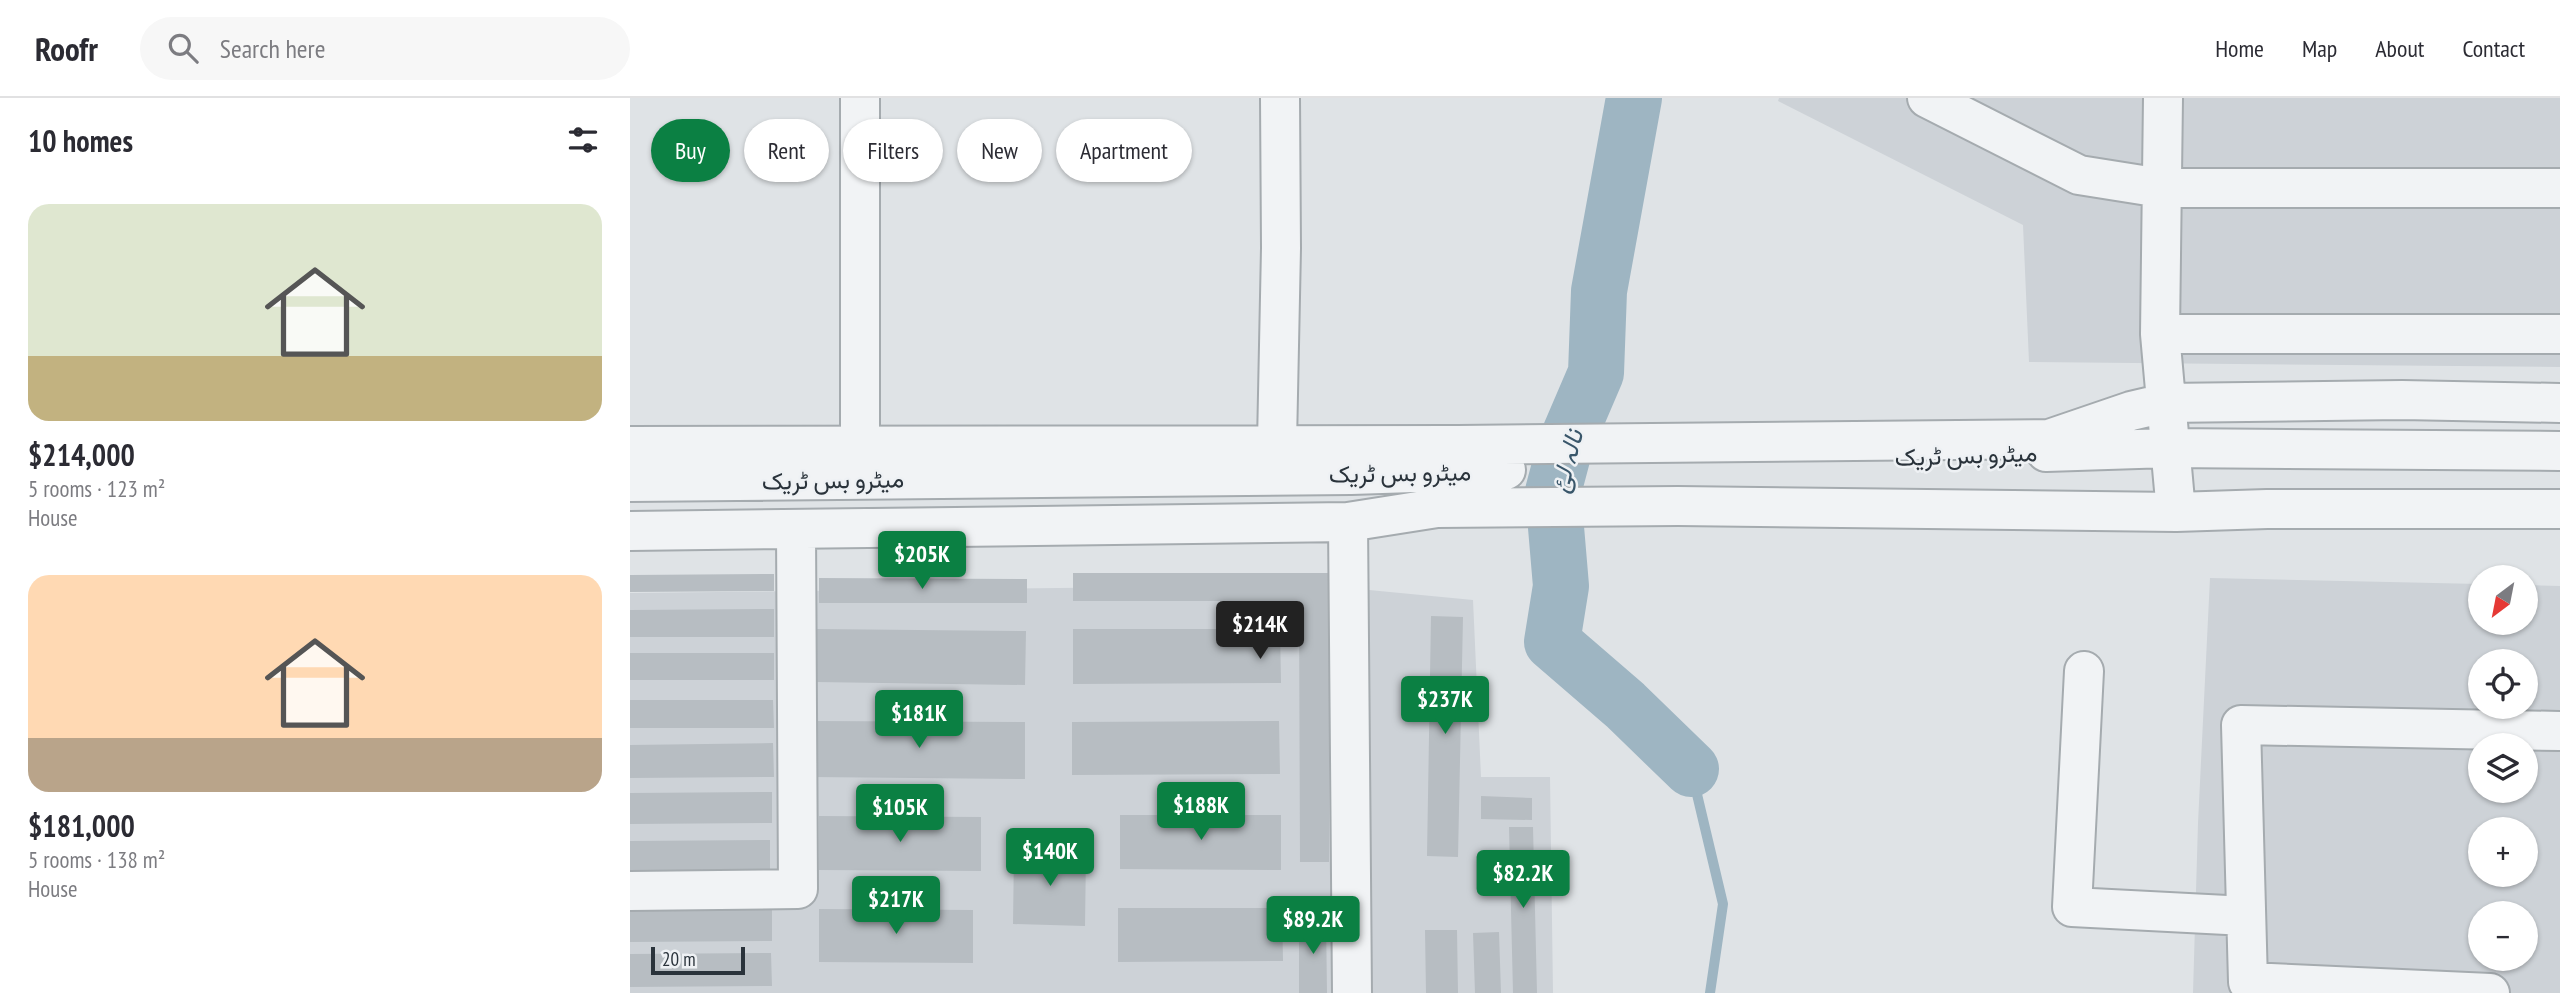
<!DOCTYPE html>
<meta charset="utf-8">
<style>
body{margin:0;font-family:"PT Sans Narrow",Vazirmatn,sans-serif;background:#f7f7f7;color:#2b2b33;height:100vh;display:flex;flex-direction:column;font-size:26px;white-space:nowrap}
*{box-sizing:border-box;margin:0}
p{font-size:23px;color:#7c7c81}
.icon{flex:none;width:38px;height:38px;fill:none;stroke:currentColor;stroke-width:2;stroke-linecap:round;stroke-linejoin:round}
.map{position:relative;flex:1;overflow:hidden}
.details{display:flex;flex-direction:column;background:#fff;width:630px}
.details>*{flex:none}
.hud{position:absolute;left:21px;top:21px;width:665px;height:63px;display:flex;gap:14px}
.needle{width:46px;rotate:212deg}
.controls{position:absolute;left:1838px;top:467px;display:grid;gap:14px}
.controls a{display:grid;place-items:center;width:70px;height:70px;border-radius:50%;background:#fff;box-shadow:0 2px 5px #0004;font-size:35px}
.scale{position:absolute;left:21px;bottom:18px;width:94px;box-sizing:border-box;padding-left:7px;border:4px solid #2a333b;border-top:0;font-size:19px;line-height:24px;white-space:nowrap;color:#2a333b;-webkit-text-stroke:5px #eef1f4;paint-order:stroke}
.price{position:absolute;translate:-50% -60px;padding:0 16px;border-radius:7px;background:#0b8043;color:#fff;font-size:23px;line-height:46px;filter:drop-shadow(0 2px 4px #0008)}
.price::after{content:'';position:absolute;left:50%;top:42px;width:21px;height:16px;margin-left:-10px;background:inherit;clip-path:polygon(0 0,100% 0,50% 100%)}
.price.current{background:#222;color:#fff}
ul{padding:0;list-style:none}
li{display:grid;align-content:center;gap:14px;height:371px;padding:0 28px}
li span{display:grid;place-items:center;height:217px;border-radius:21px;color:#555}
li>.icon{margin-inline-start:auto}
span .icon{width:126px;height:126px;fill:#fffc;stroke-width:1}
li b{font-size:30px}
h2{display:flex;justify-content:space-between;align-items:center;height:84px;padding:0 28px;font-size:30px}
.tag{padding:0 24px;border-radius:32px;background:#fff;box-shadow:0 2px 5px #0004;font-size:24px;line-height:63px}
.tag.current{background:#0b8043;color:#fff}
header{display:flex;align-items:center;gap:42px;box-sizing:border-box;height:98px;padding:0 35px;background:#fff;border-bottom:2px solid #e1e1e2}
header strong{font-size:33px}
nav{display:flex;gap:38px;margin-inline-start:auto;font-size:24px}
.search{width:490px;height:63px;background:#f7f7f7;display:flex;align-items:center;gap:18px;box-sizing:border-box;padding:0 24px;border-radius:38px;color:#7c7c81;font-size:26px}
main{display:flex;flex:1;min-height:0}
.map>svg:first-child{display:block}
.built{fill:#cdd2d7;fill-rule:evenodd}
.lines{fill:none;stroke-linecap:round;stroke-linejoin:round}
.stream{stroke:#9eb5c2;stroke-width:10}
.river{stroke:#9eb5c2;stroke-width:56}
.building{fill:#b7bdc2}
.minor-casing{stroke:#a5abaf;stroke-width:42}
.minor{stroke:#f1f3f5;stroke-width:38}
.labels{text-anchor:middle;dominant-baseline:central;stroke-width:5;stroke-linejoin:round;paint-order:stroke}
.street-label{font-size:24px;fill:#2a333b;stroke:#eef1f4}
.water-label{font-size:26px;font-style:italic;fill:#39566a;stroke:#eef1f4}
</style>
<header>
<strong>Roofr</strong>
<div class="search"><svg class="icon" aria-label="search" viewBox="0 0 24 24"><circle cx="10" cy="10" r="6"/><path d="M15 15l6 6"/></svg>Search here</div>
<nav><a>Home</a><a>Map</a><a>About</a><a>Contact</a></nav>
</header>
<main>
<section class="details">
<h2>10 homes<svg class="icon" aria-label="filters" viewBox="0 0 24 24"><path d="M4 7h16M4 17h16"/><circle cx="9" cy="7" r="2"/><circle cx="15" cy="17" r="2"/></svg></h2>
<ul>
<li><span style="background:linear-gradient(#dfe7d0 70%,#c2b280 0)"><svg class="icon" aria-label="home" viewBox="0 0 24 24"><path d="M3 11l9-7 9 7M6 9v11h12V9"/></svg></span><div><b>$214,000</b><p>5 rooms · 123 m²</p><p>House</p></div></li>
<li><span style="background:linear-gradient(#ffd9b3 75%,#b9a48a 0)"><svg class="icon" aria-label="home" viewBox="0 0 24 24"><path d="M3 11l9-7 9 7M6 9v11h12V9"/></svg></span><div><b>$181,000</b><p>5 rooms · 138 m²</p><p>House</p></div></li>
</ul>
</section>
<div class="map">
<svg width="1930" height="895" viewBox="0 0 1930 895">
<rect width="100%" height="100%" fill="#dfe3e6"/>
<!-- built -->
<path class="built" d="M1149 0H1930V269L1399 264 1393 127 1148 3Z
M1580 480 1850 486V525H1895V487L1930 488V895H1563L1568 725ZM1850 564H1895V609H1850ZM1850 648H1895V693H1850ZM1850 732H1895V777H1850ZM1850 816H1895V861H1850Z
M687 487 843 502 851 679H920L923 895H0V495Z"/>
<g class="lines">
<!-- stream -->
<path class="stream" d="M1061 671 1093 806 1080 895"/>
<!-- river -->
<path class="river" d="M1004 0 969 193 966 275 936 345 923 394 931 488 922 544 995 607 1061 671"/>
</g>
<!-- building -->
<path class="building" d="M443 475H699V764H670L669 503H443Z
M144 476V493L0 494V477Z
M189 480 397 481V505H189Z
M144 511V539H0V512Z
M801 518 833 519 828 759 797 758Z
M186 531 396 533 395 587 186 584Z
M443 531H650L651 585 443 586Z
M0 555H144V582H0Z
M0 602H143L144 630H0Z
M183 623 395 624V681L182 679Z
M649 623 650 676 442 677V624Z
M143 645 144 679 0 680V647Z
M142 694V725L0 726V695Z
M851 698 902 700V722L851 721Z
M490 717H651V772L490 771Z
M189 718 351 719V773L189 772Z
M879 729H903L907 895H883Z
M140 742V773L0 775V743Z
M384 753 456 754 455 828 383 826Z
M488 810H652L653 863 488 864Z
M142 811V843L0 844V812Z
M189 811 343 812V865L189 864Z
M669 821H696L697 895H669Z
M795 832H827L828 895H796Z
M869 834 871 895H845L843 835Z
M141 855 142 888 0 889V856Z"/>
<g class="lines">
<!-- minor casing -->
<g class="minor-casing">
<path id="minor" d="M230 0V346
M1297 0 1449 77 1531 90H1930
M1533 0 1530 236 1546 414
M1530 236H1930
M647 345 651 150 650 0
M0 348 828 347 1419 341 1501 313 1535 305 1772 302 1930 305
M1416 354 1539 350 1930 353
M0 384 721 377 876 372
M718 424 722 895
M0 433 718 424 807 410 1048 408 1546 414 1637 411H1930
M1454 573 1442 809 1616 818
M0 793 168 791 166 432
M1860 895 1618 884 1611 627 1930 633"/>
</g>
<!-- minor -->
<use href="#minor" class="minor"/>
</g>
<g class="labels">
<!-- street labels -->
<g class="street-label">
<text transform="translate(1336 357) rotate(-2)">میٹرو بس ٹریک</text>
<text transform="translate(770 375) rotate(-1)">میٹرو بس ٹریک</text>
<text transform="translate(203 382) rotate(-1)">میٹرو بس ٹریک</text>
</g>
<!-- water labels -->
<g class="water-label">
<text transform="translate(936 363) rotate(-75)">نالہ لئ</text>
</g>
</g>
</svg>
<div class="controls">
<a><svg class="needle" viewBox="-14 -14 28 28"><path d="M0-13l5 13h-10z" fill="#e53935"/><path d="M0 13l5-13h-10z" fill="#7c7c81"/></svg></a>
<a><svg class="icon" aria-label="locate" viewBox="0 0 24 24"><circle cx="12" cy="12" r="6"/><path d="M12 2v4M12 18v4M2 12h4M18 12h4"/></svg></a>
<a><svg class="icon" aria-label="layers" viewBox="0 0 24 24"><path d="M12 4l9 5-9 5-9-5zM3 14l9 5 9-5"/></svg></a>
<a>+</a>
<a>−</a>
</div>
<div class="scale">20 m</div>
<b class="price" style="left:292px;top:493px">$205K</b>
<b class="price current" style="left:630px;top:563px">$214K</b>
<b class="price" style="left:815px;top:638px">$237K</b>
<b class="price" style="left:289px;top:652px">$181K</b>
<b class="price" style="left:571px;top:744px">$188K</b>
<b class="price" style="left:270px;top:746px">$105K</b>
<b class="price" style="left:420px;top:790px">$140K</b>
<b class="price" style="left:893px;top:812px">$82.2K</b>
<b class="price" style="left:266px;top:838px">$217K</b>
<b class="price" style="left:683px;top:858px">$89.2K</b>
<div class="hud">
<a class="tag current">Buy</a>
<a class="tag">Rent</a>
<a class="tag">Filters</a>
<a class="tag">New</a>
<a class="tag">Apartment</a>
</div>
</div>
</main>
